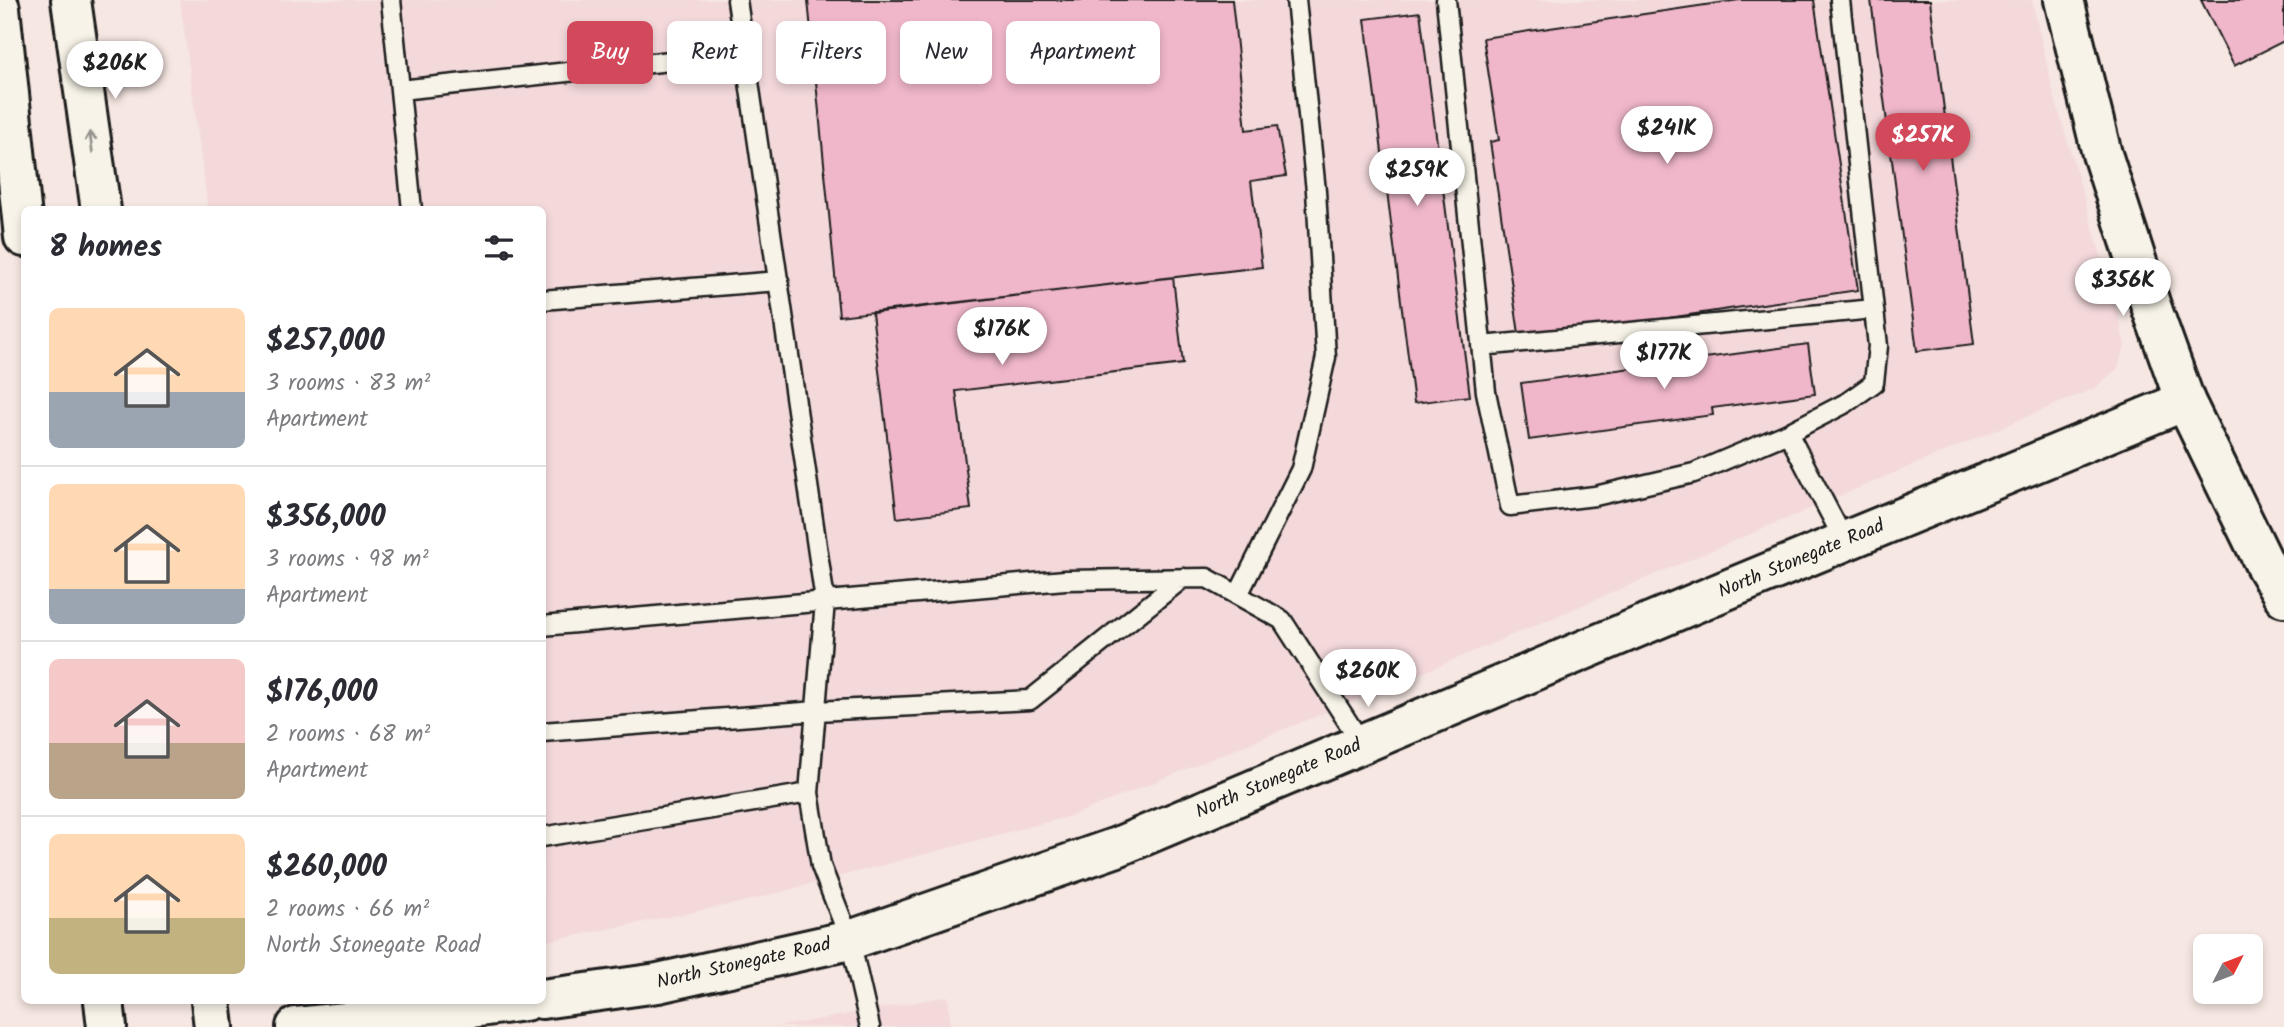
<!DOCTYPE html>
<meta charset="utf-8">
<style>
body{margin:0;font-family:Kalam,sans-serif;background:#f2f2f3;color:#2b2b33;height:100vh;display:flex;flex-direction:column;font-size:26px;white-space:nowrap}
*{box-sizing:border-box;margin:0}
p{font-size:23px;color:#7c7c81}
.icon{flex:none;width:38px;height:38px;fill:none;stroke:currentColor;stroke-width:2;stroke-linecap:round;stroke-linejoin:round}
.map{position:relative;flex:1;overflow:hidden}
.sheet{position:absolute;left:21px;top:206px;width:525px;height:798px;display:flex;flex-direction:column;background:#fff;border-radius:10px;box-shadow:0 4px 10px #0003}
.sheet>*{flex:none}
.hud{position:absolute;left:567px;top:21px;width:665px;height:63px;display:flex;gap:14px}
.needle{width:46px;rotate:48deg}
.controls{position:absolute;left:2193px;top:934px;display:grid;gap:14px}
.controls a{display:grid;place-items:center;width:70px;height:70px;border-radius:10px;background:#fff;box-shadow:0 4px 10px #0003;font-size:35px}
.price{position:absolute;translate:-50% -60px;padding:0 16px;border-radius:24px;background:#fff;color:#222;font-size:23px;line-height:46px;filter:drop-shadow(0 2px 4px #0008)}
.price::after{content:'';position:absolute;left:50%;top:42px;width:21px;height:16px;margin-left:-10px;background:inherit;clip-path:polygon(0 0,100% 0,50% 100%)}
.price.selected{background:#d1495b;color:#fff}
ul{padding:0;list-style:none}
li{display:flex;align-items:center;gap:21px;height:175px;padding:0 28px}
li+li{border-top:2px solid #e1e1e2}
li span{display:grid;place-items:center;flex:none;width:196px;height:140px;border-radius:10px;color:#555}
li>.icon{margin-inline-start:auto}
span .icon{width:84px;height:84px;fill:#fffc;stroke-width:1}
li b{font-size:30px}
h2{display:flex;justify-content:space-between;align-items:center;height:84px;padding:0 28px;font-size:30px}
.pill{padding:0 24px;border-radius:10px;background:#fff;box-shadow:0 4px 10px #0003;font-size:24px;line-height:63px}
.pill.selected{background:#d1495b;color:#fff}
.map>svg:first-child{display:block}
.built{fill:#f4d9db}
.building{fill:#f0b7ca;stroke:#1c1c1c;stroke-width:2}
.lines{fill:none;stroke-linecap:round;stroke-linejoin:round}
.lane-casing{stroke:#1c1c1c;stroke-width:23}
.secondary-casing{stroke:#1c1c1c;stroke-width:44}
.lane{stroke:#f7f3e8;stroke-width:18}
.secondary{stroke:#f7f3e8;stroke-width:38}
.oneway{stroke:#94928c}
.labels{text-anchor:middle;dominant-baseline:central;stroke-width:5;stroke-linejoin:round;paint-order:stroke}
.street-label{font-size:19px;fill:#1c1c1c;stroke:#f7f3e8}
</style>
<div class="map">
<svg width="2284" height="1027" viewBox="0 0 2284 1027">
<rect width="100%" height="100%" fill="#f6e7e2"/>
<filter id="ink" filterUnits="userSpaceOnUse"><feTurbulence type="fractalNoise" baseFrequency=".0143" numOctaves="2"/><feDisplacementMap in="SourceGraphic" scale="14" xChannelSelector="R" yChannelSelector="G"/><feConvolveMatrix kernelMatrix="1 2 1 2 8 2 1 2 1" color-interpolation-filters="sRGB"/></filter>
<g filter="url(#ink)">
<!-- built -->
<path class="built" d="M180 0H2032L2054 95 2117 310 2125 346 2118 368 2095 388 1432 669 1074 815 743 902 543 942 542 210H208Z
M948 996 951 1027H777Z"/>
<!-- building -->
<path class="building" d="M808 0H1232L1246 130 1277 126 1286 176 1251 181 1262 267 839 316Z
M1739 0H1814L1858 290 1520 340 1490 142 1499 140 1483 38Z
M1871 0H1930L1974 344 1917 351Z
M2201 0H2284V41L2234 66Z
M1420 12 1470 396 1414 403 1365 19Z
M1173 277 1183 364 956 391 971 509 897 518 872 313Z
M1808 344 1815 394 1712 408 1713 415 1529 440 1521 383Z"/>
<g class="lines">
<!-- lane casing -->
<g class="lane-casing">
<path id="lane" d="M391 0 412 210
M737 0 825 601 809 793 821 866 850 940 870 1027
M1446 0 1486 392 1510 506 1595 496 1694 473 1788 433 1846 403 1874 383 1878 346 1840 0
M400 90 745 53
M542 300 779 281
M1481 346 1874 309
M1788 433 1845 542
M1238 595 1301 469 1326 357 1316 191 1296 0
M542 626 1065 580 1207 578 1282 620 1362 744
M542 732 817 711 1030 700 1183 578
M542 837 809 793"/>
</g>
<!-- secondary casing -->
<g class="secondary-casing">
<g id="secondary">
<path d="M71 0 101 210"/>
<path d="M2064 0 2102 154 2151 306 2185 401 2266 567 2284 597"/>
<path d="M0 8 24 237"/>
<path id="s1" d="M542 999 658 983 850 940 1117 847 1724 591 2185 401"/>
<path d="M104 1001 107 1027"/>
<path d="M211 1001 214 1027"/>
<path d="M296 1027 434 1013 525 1001"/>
</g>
</g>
<!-- lane -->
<use href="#lane" class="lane"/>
<!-- secondary -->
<use href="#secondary" class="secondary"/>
</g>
<!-- one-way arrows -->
<defs><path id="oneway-shaft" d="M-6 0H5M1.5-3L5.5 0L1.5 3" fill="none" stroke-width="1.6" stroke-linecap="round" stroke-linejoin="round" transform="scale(1.75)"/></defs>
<use class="oneway" href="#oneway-shaft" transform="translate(91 142) rotate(-98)"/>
</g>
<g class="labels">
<!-- street labels -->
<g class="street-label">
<text stroke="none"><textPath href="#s1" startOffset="1339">North Stonegate Road</textPath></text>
<text stroke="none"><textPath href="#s1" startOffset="772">North Stonegate Road</textPath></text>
<text stroke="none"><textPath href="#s1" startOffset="205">North Stonegate Road</textPath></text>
</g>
</g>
</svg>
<div class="controls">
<a><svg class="needle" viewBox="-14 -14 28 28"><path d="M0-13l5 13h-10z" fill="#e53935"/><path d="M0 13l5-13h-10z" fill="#7c7c81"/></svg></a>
</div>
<b class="price" style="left:115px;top:101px">$206K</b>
<b class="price" style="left:1667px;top:166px">$241K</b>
<b class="price selected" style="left:1923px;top:173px">$257K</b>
<b class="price" style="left:1417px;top:208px">$259K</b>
<b class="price" style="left:2123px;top:318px">$356K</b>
<b class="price" style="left:1002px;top:367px">$176K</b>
<b class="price" style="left:1664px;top:391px">$177K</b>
<b class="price" style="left:1368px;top:709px">$260K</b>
<div class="hud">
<a class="pill selected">Buy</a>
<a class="pill">Rent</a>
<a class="pill">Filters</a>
<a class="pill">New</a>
<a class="pill">Apartment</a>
</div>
<section class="sheet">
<h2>8 homes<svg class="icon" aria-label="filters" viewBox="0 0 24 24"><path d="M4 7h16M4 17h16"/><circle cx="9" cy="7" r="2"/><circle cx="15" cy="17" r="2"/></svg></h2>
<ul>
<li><span style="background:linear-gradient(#ffd9b3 60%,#9aa5b1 0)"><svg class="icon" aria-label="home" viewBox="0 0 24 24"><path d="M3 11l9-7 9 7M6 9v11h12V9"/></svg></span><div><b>$257,000</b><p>3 rooms · 83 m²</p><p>Apartment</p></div></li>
<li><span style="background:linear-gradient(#ffd9b3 75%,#9aa5b1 0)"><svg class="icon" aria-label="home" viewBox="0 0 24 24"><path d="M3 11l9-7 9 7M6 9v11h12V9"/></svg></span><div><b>$356,000</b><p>3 rooms · 98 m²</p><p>Apartment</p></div></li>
<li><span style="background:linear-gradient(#f6c9c9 60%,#b9a48a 0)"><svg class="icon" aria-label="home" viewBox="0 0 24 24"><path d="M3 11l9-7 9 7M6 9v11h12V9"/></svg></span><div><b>$176,000</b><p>2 rooms · 68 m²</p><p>Apartment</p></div></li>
<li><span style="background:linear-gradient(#ffd9b3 60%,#c2b280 0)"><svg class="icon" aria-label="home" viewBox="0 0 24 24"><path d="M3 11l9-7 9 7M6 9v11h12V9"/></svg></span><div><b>$260,000</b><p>2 rooms · 66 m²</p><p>North Stonegate Road</p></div></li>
</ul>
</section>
</div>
